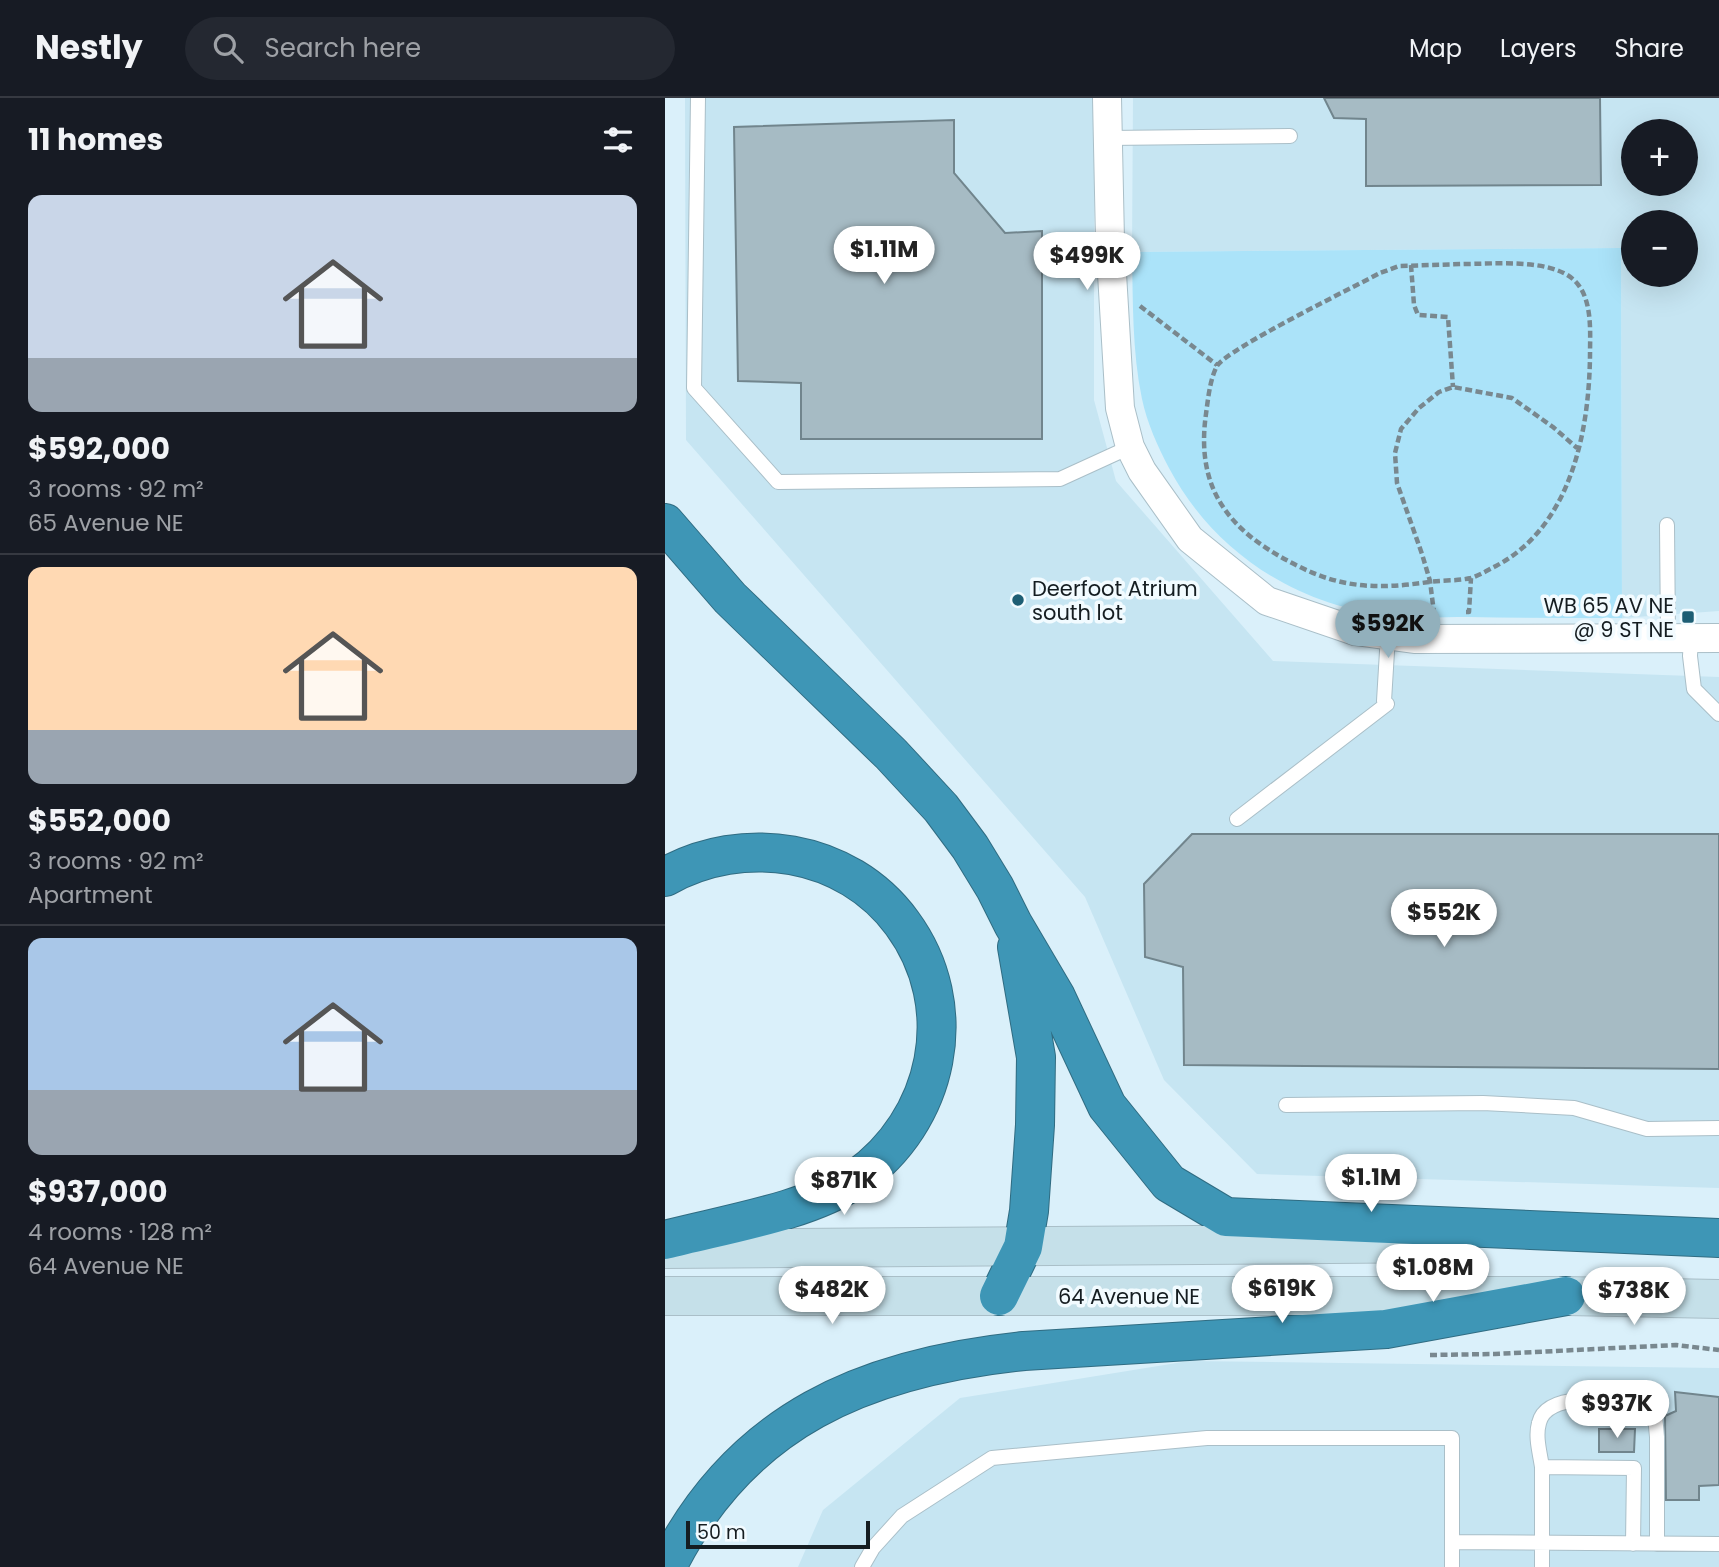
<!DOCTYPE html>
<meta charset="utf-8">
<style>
body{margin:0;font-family:Poppins,sans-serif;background:#242831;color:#f1f3f6;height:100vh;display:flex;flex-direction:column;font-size:26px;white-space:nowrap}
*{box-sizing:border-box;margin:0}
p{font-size:23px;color:#9ea1a6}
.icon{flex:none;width:38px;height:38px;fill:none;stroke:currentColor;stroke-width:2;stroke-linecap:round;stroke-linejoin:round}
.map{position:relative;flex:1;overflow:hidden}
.panel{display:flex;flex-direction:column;background:#171b24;width:665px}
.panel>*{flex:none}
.buttons{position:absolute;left:956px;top:21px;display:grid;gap:14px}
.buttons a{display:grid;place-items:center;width:77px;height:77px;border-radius:50%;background:#171b24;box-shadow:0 7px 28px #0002;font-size:35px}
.scale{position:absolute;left:21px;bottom:18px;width:184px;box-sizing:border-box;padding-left:7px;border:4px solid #151d21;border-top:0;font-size:19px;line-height:24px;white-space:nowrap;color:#151d21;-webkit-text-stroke:5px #f2fbff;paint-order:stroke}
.price{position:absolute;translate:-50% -60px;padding:0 16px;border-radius:24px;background:#fff;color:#222;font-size:23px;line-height:46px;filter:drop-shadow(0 2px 4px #0008)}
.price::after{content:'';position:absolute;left:50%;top:42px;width:21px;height:16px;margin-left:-10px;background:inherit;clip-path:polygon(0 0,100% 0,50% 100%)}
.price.current{background:#92b0bc;color:#111}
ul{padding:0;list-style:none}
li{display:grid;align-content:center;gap:14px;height:371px;padding:0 28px}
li+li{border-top:2px solid #363941}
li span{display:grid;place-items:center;height:217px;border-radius:14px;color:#555}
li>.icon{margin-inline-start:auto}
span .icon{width:126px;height:126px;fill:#fffc;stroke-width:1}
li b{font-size:30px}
h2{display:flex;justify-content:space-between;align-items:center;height:84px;padding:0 28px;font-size:30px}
header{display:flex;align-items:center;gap:42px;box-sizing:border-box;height:98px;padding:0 35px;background:#171b24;border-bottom:2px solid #363941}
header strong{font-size:33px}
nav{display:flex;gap:38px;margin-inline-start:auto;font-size:24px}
.search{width:490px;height:63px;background:#242831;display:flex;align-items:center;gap:18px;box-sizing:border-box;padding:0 24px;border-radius:38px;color:#9ea1a6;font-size:26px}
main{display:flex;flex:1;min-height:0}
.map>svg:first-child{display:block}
.built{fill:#c6e5f2;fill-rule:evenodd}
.green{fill:#abe3f9}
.building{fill:#a6bbc4;stroke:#71858d;stroke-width:2}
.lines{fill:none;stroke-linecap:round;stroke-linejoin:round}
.lane-casing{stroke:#aabfc8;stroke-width:16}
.street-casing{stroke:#aabfc8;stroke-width:30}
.secondary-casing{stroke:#aabfc8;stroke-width:40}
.highway-casing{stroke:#306c82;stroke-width:40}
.path{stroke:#79888f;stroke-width:4.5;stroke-dasharray:7 3.5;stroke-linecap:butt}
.lane{stroke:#fff;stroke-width:14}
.street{stroke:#fff;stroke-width:28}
.secondary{stroke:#c5e0e9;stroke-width:38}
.highway{stroke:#3e96b6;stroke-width:38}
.poi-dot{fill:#1e5e74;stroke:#f2fbff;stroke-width:2.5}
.labels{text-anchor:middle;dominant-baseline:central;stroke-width:7;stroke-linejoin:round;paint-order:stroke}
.poi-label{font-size:21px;fill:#151d21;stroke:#f2fbff;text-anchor:start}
.street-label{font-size:21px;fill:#151d21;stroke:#f2fbff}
</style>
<header>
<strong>Nestly</strong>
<div class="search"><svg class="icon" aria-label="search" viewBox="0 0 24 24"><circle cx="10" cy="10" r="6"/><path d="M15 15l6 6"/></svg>Search here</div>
<nav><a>Map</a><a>Layers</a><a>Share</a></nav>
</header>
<main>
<section class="panel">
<h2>11 homes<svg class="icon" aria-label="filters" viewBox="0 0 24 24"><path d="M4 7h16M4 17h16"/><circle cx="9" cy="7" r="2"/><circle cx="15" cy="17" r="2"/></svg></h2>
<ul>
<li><span style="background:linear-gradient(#c9d6e8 75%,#9aa5b1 0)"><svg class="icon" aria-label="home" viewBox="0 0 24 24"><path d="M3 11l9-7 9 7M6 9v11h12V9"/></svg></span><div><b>$592,000</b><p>3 rooms · 92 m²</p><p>65 Avenue NE</p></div></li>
<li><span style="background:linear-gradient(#ffd9b3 75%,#9aa5b1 0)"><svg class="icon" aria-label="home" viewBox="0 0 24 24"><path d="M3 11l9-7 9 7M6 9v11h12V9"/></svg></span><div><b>$552,000</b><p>3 rooms · 92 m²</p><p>Apartment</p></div></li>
<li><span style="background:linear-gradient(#a9c7e8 70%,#9aa5b1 0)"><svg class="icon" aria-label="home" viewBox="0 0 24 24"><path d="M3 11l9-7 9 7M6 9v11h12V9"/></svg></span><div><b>$937,000</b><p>4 rooms · 128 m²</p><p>64 Avenue NE</p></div></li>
</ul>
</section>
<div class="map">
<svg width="1054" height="1469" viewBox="0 0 1054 1469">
<rect width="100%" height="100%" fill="#daf0fa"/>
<!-- built -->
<path class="built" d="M20 0H429V302L451 383 608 563 1054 579V1090L592 1076 499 982 420 799 21 342Z
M468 0H1054V513L957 520 956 150 467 154ZM968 33H1020V86H968ZM968 124H1020V177H968Z
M524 1263 1054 1270V1469H133L158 1412 295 1300Z"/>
<!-- green -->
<path class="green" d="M956 150 957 520C905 520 854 520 803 519 778 519 753 521 729 518 633 509 549 455 504 370 493 349 482 325 477 301 467 252 468 204 467 154Z"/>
<!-- building -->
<path class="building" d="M659 0H935L936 87 701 88V21L669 20Z
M289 22V75L340 135 377 133V341H136V285L73 283 69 29Z
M527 736H1054V971L519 967 518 869 480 859 479 786Z
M1010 1294 1054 1299V1387L1034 1388V1402H1001L1000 1318 1011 1313Z
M934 1331H970L969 1354H934Z"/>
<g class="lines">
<!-- lane casing -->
<g class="lane-casing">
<path id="lane" d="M33 0 29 290 113 384 395 381 465 349
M442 40 625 38
M1002 427 1003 541
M1026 541 1025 558 1029 591 1054 616
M719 603 723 537
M572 721 722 606
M621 1007 818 1005 909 1010 982 1031 1054 1030
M877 1369C875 1355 870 1339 874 1325 881 1294 947 1300 970 1307 977 1308 983 1313 990 1317L992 1339V1446
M787 1444 1054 1446
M197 1469 208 1450 237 1418 327 1360 542 1340H787V1469
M877 1469V1369L969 1370 968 1446"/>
</g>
<!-- street casing -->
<g class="street-casing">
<path id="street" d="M442 0 445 142 455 310 465 349 477 373 525 441 602 503 690 533 749 541 1054 540"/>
</g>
<!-- secondary casing -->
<g class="secondary-casing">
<path id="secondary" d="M0 1151 789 1145
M0 1198H901L1054 1201"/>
</g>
<!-- highway casing -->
<g class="highway-casing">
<path id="highway" d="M0 425 65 500 226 656 276 710 305 749 330 790 348 826 391 899 442 1008 504 1085 561 1119 1054 1140
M0 779C78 735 182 750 237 825 299 909 274 1023 191 1081 142 1114 57 1127 0 1142
M334 1198 358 1149 364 1113 370 1027 371 959 352 849
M2 1469C76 1321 201 1269 359 1253L721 1231 901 1198"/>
</g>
<!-- path -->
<path class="path" d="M799 166C829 166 885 160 909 182 928 200 925 233 925 258 924 336 905 429 831 468 823 472 815 477 806 480 793 483 777 482 764 484 715 491 678 491 633 468 566 435 530 393 541 316 543 301 545 281 552 268 562 251 689 189 715 175L734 168Z
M746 167 749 207 753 217 783 219 788 289
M475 208 552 267
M801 514H804L806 480
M771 515H769L765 483 757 456 732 385 730 355 736 331 754 310 774 294 788 289 847 300 888 329 912 350
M765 1257 830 1256 1011 1247 1054 1252"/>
<!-- lane -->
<use href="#lane" class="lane"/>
<!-- street -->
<use href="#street" class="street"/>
<!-- secondary -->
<use href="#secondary" class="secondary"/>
<!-- highway -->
<use href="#highway" class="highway"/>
</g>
<!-- markers -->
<g class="poi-dot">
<circle cx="353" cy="502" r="7"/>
<rect x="1016" y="512" width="14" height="14" rx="3.5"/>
</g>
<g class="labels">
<!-- poi labels -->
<g class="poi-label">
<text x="367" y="490">Deerfoot Atrium<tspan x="367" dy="24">south lot</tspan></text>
<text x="1009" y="507" text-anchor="end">WB 65 AV NE<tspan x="1009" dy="24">@ 9 ST NE</tspan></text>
</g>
<!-- street labels -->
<g class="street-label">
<text x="464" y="1198">64 Avenue NE</text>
</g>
</g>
</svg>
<div class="buttons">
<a>+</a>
<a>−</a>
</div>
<div class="scale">50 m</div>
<b class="price" style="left:219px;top:188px">$1.11M</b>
<b class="price" style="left:422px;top:194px">$499K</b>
<b class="price current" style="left:723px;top:562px">$592K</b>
<b class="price" style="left:779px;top:851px">$552K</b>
<b class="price" style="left:706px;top:1116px">$1.1M</b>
<b class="price" style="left:179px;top:1119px">$871K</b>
<b class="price" style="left:768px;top:1206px">$1.08M</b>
<b class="price" style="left:617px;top:1227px">$619K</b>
<b class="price" style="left:167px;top:1228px">$482K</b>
<b class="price" style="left:969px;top:1229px">$738K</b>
<b class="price" style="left:952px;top:1342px">$937K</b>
</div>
</main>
